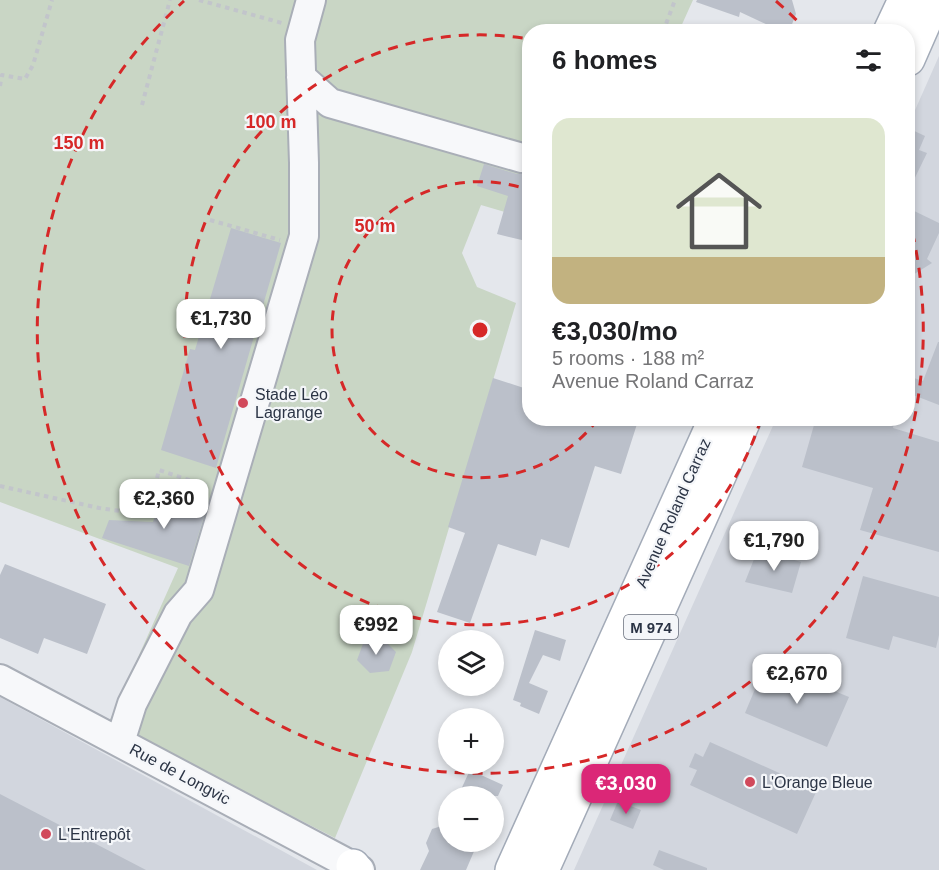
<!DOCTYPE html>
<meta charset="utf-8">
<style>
body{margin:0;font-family:Arial,sans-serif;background:#f2f2f2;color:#202124;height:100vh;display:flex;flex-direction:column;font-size:22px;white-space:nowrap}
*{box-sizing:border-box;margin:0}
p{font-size:20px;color:#757577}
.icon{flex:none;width:33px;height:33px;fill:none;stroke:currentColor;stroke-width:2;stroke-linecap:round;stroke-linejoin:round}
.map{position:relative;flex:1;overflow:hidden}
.panel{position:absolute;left:522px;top:24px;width:393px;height:402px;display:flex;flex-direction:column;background:#fff;border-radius:24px;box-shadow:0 3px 9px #0003}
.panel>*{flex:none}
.controls{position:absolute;left:438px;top:630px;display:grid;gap:12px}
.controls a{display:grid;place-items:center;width:66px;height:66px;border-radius:50%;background:#fff;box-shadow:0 3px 9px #0003;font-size:30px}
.price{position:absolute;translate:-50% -51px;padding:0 14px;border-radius:12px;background:#fff;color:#222;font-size:20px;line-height:39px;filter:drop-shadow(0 2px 3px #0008)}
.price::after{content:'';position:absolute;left:50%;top:36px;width:18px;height:14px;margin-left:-9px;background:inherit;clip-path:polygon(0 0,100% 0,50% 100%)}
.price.current{background:#db2777;color:#fff}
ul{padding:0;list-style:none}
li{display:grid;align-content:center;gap:12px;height:318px;padding:0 30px}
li+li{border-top:2px solid #e0e0e0}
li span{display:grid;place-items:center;height:186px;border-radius:18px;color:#555}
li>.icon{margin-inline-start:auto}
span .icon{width:108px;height:108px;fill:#fffc;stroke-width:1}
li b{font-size:26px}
h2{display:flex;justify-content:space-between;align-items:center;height:72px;padding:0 30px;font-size:26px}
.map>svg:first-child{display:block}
.built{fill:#d2d6de}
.green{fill:#c9d6c5}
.building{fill:#bbc0ca}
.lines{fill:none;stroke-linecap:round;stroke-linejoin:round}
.minor-casing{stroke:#a9aeb7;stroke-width:32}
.major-casing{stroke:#a3abb8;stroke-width:36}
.path{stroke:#c2c5cb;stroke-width:4;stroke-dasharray:4.5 4.5;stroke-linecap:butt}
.minor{stroke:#f7f8fa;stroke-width:28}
.major{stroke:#fff;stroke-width:33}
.ring{fill:none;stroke:#d62828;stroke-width:3;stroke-dasharray:10 8}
.poi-dot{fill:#d1495b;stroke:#f4f6f9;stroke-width:2}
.labels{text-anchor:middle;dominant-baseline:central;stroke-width:4.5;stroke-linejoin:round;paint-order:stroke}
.shield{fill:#f4f6f9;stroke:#676e7b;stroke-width:1.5}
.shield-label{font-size:15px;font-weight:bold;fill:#2b3445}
.poi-label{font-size:16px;fill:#2b3445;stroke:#f4f6f9;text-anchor:start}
.street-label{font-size:16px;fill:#2b3445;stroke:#f4f6f9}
.centre{fill:#d62828;stroke:#f4f6f9;stroke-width:3}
.ring-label{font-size:18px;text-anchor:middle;font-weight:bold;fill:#d62828;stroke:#f4f6f9;stroke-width:4.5;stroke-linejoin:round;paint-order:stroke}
</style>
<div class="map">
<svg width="939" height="870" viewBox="0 0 939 870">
<rect width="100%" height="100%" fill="#e4e7ec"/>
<!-- built -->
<path class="built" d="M939 56V870H574L776 419 908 418V126Z
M0 697 317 870H0Z"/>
<!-- green -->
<path class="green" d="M0 0H693L679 31 530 32 529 219 481 205 462 253 477 287 516 303 412 652 335 838 109 722 178 568 0 502Z"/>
<!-- building -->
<path class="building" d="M697 0H792L796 14 789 32H783L740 12 739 17 696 2Z
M908 128 925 136 919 150 927 153 908 192Z
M484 164 517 174H530V231L526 241 497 234 508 196 477 186Z
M908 208 939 223V233L927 259 932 263 908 278Z
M231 228 281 243 216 468 161 450 190 349 195 350Z
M938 342H939V405L908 393V376L923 381Z
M493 378 530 390V418H620L637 424 621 474 595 466 569 548 541 539 536 556 498 544 470 623 437 612 465 533 448 527Z
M816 418H895L893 428 939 442V552L860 530 873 488 802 467Z
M169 491 208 503 189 566 102 538 109 520 153 522 157 511 162 512Z
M758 549 801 562 792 593 745 582Z
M5 564 106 604 87 654 44 638 38 654 0 638V575Z
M863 576 939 597V635L936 648 893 636 889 650 846 638Z
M535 630 566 640 560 661 543 655 529 683 548 691 539 714 520 706 521 703 513 700Z
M382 638 396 652 389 671 370 673 357 660 364 641Z
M766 663 849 697 827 747 745 713Z
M710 742 817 790 797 834 690 785 697 770 689 767 695 753 703 757Z
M470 770 503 785 498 796H458Z
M0 794 146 870H0Z
M618 801 641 810 633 829 610 820Z
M448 824V842H478L466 870H420L429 851 426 843 432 829Z
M659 850 707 868V870H664L653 865Z"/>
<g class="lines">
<!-- minor casing -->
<g class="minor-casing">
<path id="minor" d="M301 77 330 103 522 158 530 157
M0 679 360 870
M120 742 132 704 178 614 199 590 304 236V163L300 40 311 0"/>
</g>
<!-- major casing -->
<g class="major-casing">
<path id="major" d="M890 32 905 0
M908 59 934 0
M353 866 356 870
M512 870 716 418
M542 870 745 418"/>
</g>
<!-- path -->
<path class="path" d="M199 0 282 23
M663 32 675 0
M0 86 2 75 25 79 33 65 52 0
M142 105 170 0
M210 220 280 240
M0 486 99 508 148 515 159 470 207 486"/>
<!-- minor -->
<use href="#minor" class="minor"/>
<!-- major -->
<use href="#major" class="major"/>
</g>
<!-- distance rings -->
<g class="ring">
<path d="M598 419A148 148 0 1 1 529 190"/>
<path d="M761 419A295 295 0 1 1 529 39"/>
<path d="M776 1A443 443 0 0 1 807 31M908 215A443 443 0 1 1 184 1"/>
</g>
<!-- markers -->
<g class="poi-dot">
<circle cx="243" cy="403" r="6"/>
<circle cx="750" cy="782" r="6"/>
<circle cx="46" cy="834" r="6"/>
</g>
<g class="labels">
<!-- shield labels -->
<rect class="shield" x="624" y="615" width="54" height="24" rx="4.5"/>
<g class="shield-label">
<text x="651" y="627">M 974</text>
</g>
<!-- poi labels -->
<g class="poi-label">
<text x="255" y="394">Stade Léo<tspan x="255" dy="18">Lagrange</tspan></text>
<text x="762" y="782">L'Orange Bleue</text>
<text x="58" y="834">L'Entrepôt</text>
</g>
<!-- street labels -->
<g class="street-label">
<text transform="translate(673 513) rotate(-66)">Avenue Roland Carraz</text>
<text transform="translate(180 774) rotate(28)">Rue de Longvic</text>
</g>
</g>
<circle cx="480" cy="330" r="9" class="centre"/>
<g class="ring-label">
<text x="271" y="128">100 m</text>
<text x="79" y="149">150 m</text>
<text x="375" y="232">50 m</text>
</g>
</svg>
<div class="controls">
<a><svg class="icon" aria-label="layers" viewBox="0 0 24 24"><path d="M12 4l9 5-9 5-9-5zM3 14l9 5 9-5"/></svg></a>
<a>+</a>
<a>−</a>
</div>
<b class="price" style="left:221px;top:350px">€1,730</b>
<b class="price" style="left:164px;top:530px">€2,360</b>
<b class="price" style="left:774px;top:572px">€1,790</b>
<b class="price" style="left:376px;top:656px">€992</b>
<b class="price" style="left:797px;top:705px">€2,670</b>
<b class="price current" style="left:626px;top:815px">€3,030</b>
<section class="panel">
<h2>6 homes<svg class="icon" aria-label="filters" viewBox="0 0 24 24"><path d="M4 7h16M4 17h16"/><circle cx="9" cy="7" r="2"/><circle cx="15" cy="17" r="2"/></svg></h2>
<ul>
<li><span style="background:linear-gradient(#dfe7d0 75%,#c2b280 0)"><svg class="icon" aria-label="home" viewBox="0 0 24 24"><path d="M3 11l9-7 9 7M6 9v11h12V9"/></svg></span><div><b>€3,030/mo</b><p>5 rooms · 188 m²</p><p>Avenue Roland Carraz</p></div></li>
</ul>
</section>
</div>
